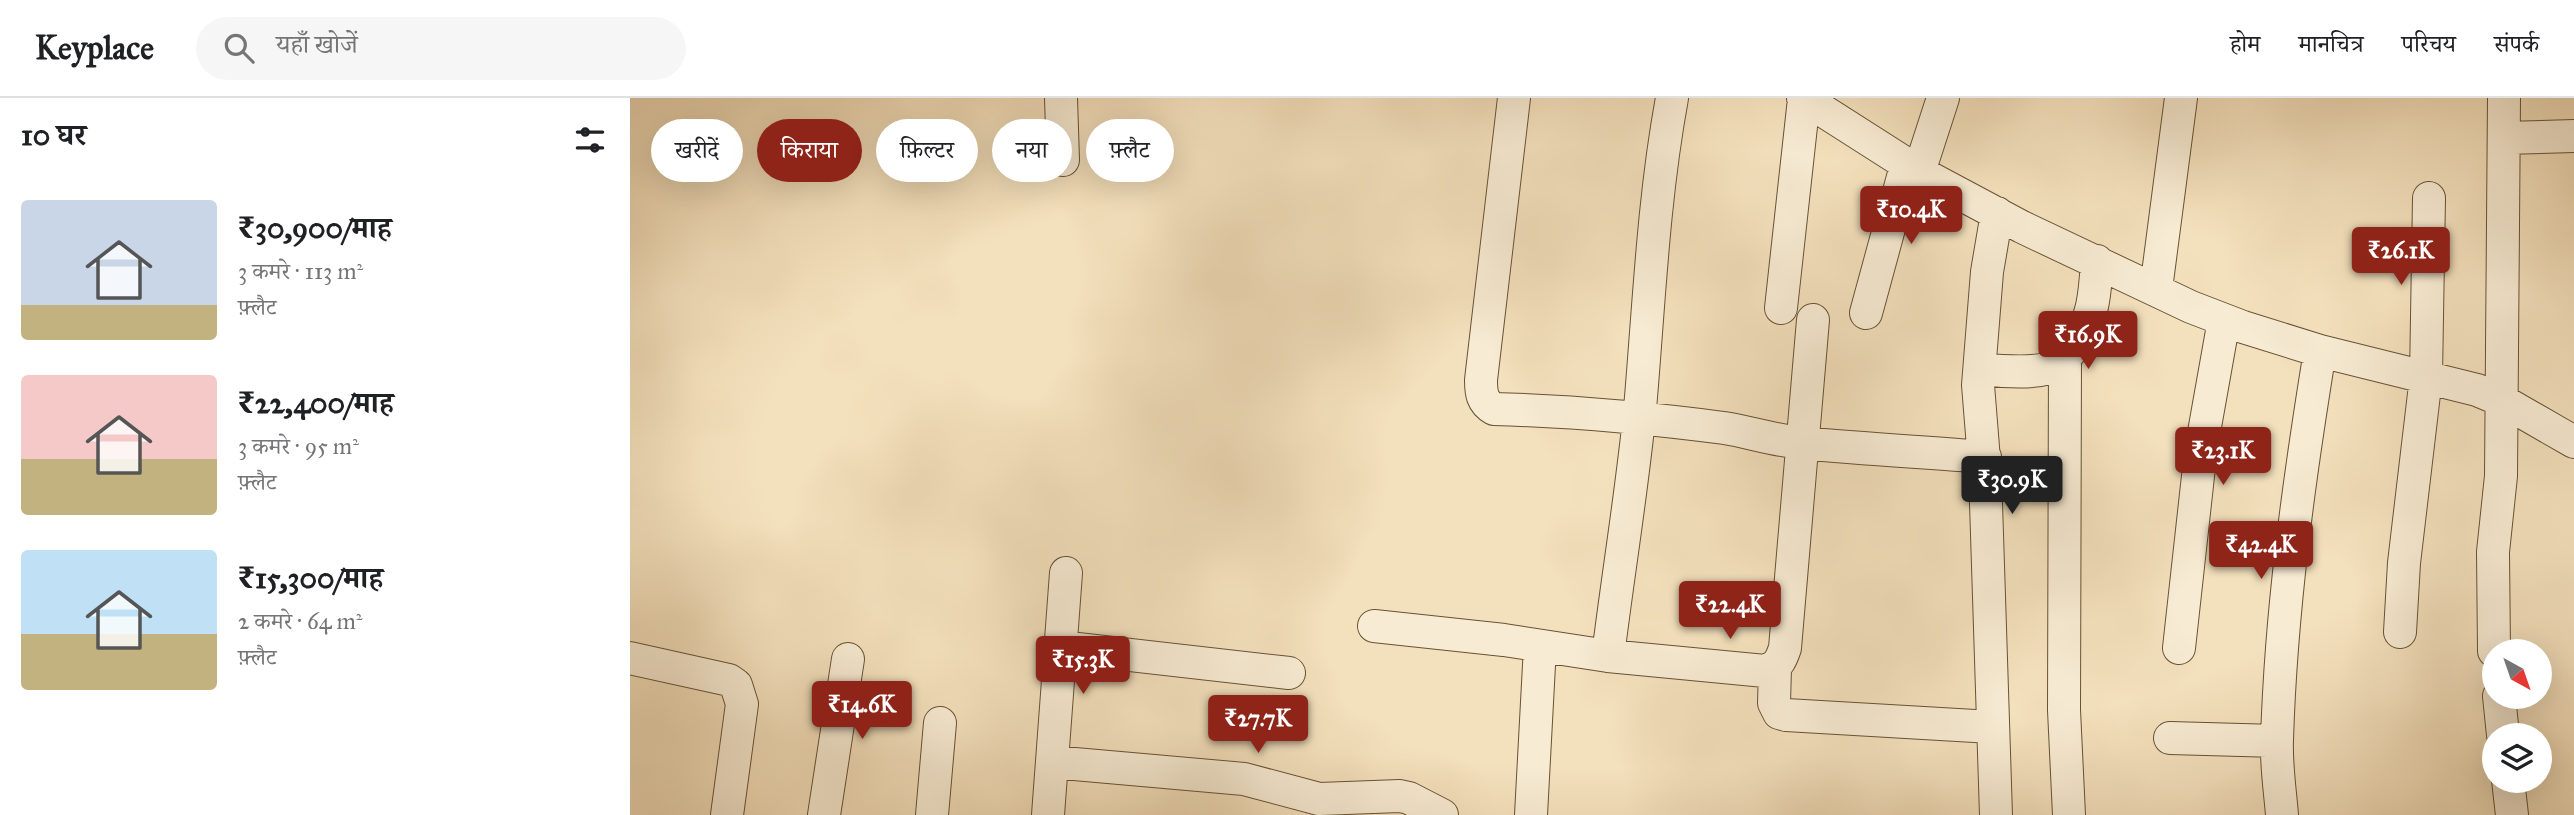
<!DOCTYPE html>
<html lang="hi">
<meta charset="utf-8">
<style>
body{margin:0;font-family:"IM FELL Great Primer","Noto Serif Devanagari",serif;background:#f6f6f6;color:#202124;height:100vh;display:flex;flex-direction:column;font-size:26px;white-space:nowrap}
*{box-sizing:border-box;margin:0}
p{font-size:23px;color:#757577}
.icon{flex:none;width:38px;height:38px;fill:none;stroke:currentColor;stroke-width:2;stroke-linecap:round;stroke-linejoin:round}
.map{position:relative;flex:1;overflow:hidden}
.details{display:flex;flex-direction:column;background:#fff;width:630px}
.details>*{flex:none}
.guide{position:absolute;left:21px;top:21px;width:665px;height:63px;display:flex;gap:14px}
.needle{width:46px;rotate:140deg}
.fabs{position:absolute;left:1852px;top:541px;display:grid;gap:14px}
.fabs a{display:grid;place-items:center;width:70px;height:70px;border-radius:50%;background:#fff;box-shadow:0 7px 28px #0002;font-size:35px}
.price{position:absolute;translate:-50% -60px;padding:0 16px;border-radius:7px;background:#8f2418;color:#fff;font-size:23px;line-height:46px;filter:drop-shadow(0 2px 4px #0008)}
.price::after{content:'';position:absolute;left:50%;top:42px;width:21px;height:16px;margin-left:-10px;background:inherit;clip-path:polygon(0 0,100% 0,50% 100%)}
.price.on{background:#222;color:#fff}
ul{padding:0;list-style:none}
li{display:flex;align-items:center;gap:21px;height:175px;padding:0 21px}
li span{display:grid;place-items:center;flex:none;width:196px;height:140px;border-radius:7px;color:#555}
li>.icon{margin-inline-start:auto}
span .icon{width:84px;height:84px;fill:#fffc;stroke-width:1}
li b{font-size:30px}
h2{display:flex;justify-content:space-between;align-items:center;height:84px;padding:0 21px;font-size:30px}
.pill{padding:0 24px;border-radius:32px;background:#fff;box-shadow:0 7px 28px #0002;font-size:24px;line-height:63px}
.pill.on{background:#8f2418;color:#fff}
header{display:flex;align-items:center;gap:42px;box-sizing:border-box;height:98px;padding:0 35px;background:#fff;border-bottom:2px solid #e0e0e0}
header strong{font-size:33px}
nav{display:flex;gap:38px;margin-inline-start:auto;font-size:24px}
.search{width:490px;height:63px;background:#f6f6f6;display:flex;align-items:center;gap:18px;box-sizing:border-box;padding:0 24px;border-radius:38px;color:#757577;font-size:26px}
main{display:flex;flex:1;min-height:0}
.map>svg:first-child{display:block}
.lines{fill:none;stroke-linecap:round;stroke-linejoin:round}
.street-casing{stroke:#685234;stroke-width:34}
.street{stroke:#f7ebd3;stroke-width:32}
</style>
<header>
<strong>Keyplace</strong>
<div class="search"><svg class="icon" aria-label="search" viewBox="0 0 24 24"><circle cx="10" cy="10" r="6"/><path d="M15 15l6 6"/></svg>यहाँ खोजें</div>
<nav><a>होम</a><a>मानचित्र</a><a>परिचय</a><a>संपर्क</a></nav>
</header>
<main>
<section class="details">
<h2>10 घर<svg class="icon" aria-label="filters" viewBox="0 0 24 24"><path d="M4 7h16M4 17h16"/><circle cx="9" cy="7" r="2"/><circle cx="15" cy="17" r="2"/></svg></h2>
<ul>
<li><span style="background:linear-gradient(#c9d6e8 75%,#c2b280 0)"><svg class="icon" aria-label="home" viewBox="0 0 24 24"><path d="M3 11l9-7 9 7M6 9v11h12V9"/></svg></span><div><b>₹30,900/माह</b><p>3 कमरे · 113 m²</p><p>फ़्लैट</p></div></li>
<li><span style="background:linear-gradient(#f6c9c9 60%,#c2b280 0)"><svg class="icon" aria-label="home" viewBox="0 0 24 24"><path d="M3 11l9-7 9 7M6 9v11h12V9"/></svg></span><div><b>₹22,400/माह</b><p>3 कमरे · 95 m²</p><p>फ़्लैट</p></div></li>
<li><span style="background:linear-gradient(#bfe0f5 60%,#c2b280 0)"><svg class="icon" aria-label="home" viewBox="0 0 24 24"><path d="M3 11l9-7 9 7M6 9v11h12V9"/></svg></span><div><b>₹15,300/माह</b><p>2 कमरे · 64 m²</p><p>फ़्लैट</p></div></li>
</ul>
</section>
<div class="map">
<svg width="1944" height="717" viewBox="0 0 1944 717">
<rect width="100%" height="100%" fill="#f3e0bc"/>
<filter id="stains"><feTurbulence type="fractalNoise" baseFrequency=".00286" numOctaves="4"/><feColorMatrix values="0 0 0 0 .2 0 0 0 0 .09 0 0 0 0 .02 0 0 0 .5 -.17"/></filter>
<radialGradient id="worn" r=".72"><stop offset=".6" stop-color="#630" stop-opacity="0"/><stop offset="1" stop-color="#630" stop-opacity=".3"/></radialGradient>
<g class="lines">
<!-- street casing -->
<g class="street-casing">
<path id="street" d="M431 0 433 62
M884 0 851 282C851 295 852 304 864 311 942 313 1017 320 1094 330 1120 334 1146 343 1173 345 1233 351 1294 354 1355 359
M1173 0 1289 74 1392 129 1561 209 1613 229 1690 253 1847 292 1871 302 1944 344
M1874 40 1944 38
M1289 74 1313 0
M1526 191 1551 0
M1151 210 1174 1
M1236 215 1276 68
M1435 260 1434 612 1439 717
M1350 271C1370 273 1409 277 1427 267 1434 262 1440 254 1445 247 1464 220 1465 194 1467 163
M744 528 874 542 978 558 1135 573C1148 569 1151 562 1155 550L1183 222
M1770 534 1774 465 1796 279 1799 100
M430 549 659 575
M1549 550 1571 351 1594 222
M1864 553 1863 454 1871 378 1874 0
M978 558C988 476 1002 393 1010 311 1019 207 1023 103 1042 0
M0 560 99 582 106 587 112 606 97 717
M1145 570 1144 605 1149 615 1156 617 1362 629
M1869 598 1873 637
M1540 640 1647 643
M422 664 614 681 689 701 770 698 779 700 812 717
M1878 682 1882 717
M194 717 218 561
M302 717 310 625
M418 717 436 475
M901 717 910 548
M1366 717 1355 374 1348 287 1357 174 1367 115
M1652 717C1650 692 1646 667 1647 642 1651 511 1669 382 1690 253"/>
</g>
<!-- street -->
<use href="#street" class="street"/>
</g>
<rect width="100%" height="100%" filter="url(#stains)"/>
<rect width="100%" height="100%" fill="url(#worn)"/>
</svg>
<div class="fabs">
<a><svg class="needle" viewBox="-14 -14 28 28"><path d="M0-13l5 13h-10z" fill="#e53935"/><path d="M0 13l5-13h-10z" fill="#757577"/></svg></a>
<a><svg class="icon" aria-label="layers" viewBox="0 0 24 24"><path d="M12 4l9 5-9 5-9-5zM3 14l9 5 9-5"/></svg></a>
</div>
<b class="price" style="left:1281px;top:148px">₹10.4K</b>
<b class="price" style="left:1771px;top:189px">₹26.1K</b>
<b class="price" style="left:1458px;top:273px">₹16.9K</b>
<b class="price" style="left:1593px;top:389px">₹23.1K</b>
<b class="price on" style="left:1382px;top:418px">₹30.9K</b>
<b class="price" style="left:1631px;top:483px">₹42.4K</b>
<b class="price" style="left:1100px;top:543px">₹22.4K</b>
<b class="price" style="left:453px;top:598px">₹15.3K</b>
<b class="price" style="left:232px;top:643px">₹14.6K</b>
<b class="price" style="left:628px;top:657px">₹27.7K</b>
<div class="guide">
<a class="pill">खरीदें</a>
<a class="pill on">किराया</a>
<a class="pill">फ़िल्टर</a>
<a class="pill">नया</a>
<a class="pill">फ़्लैट</a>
</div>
</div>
</main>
